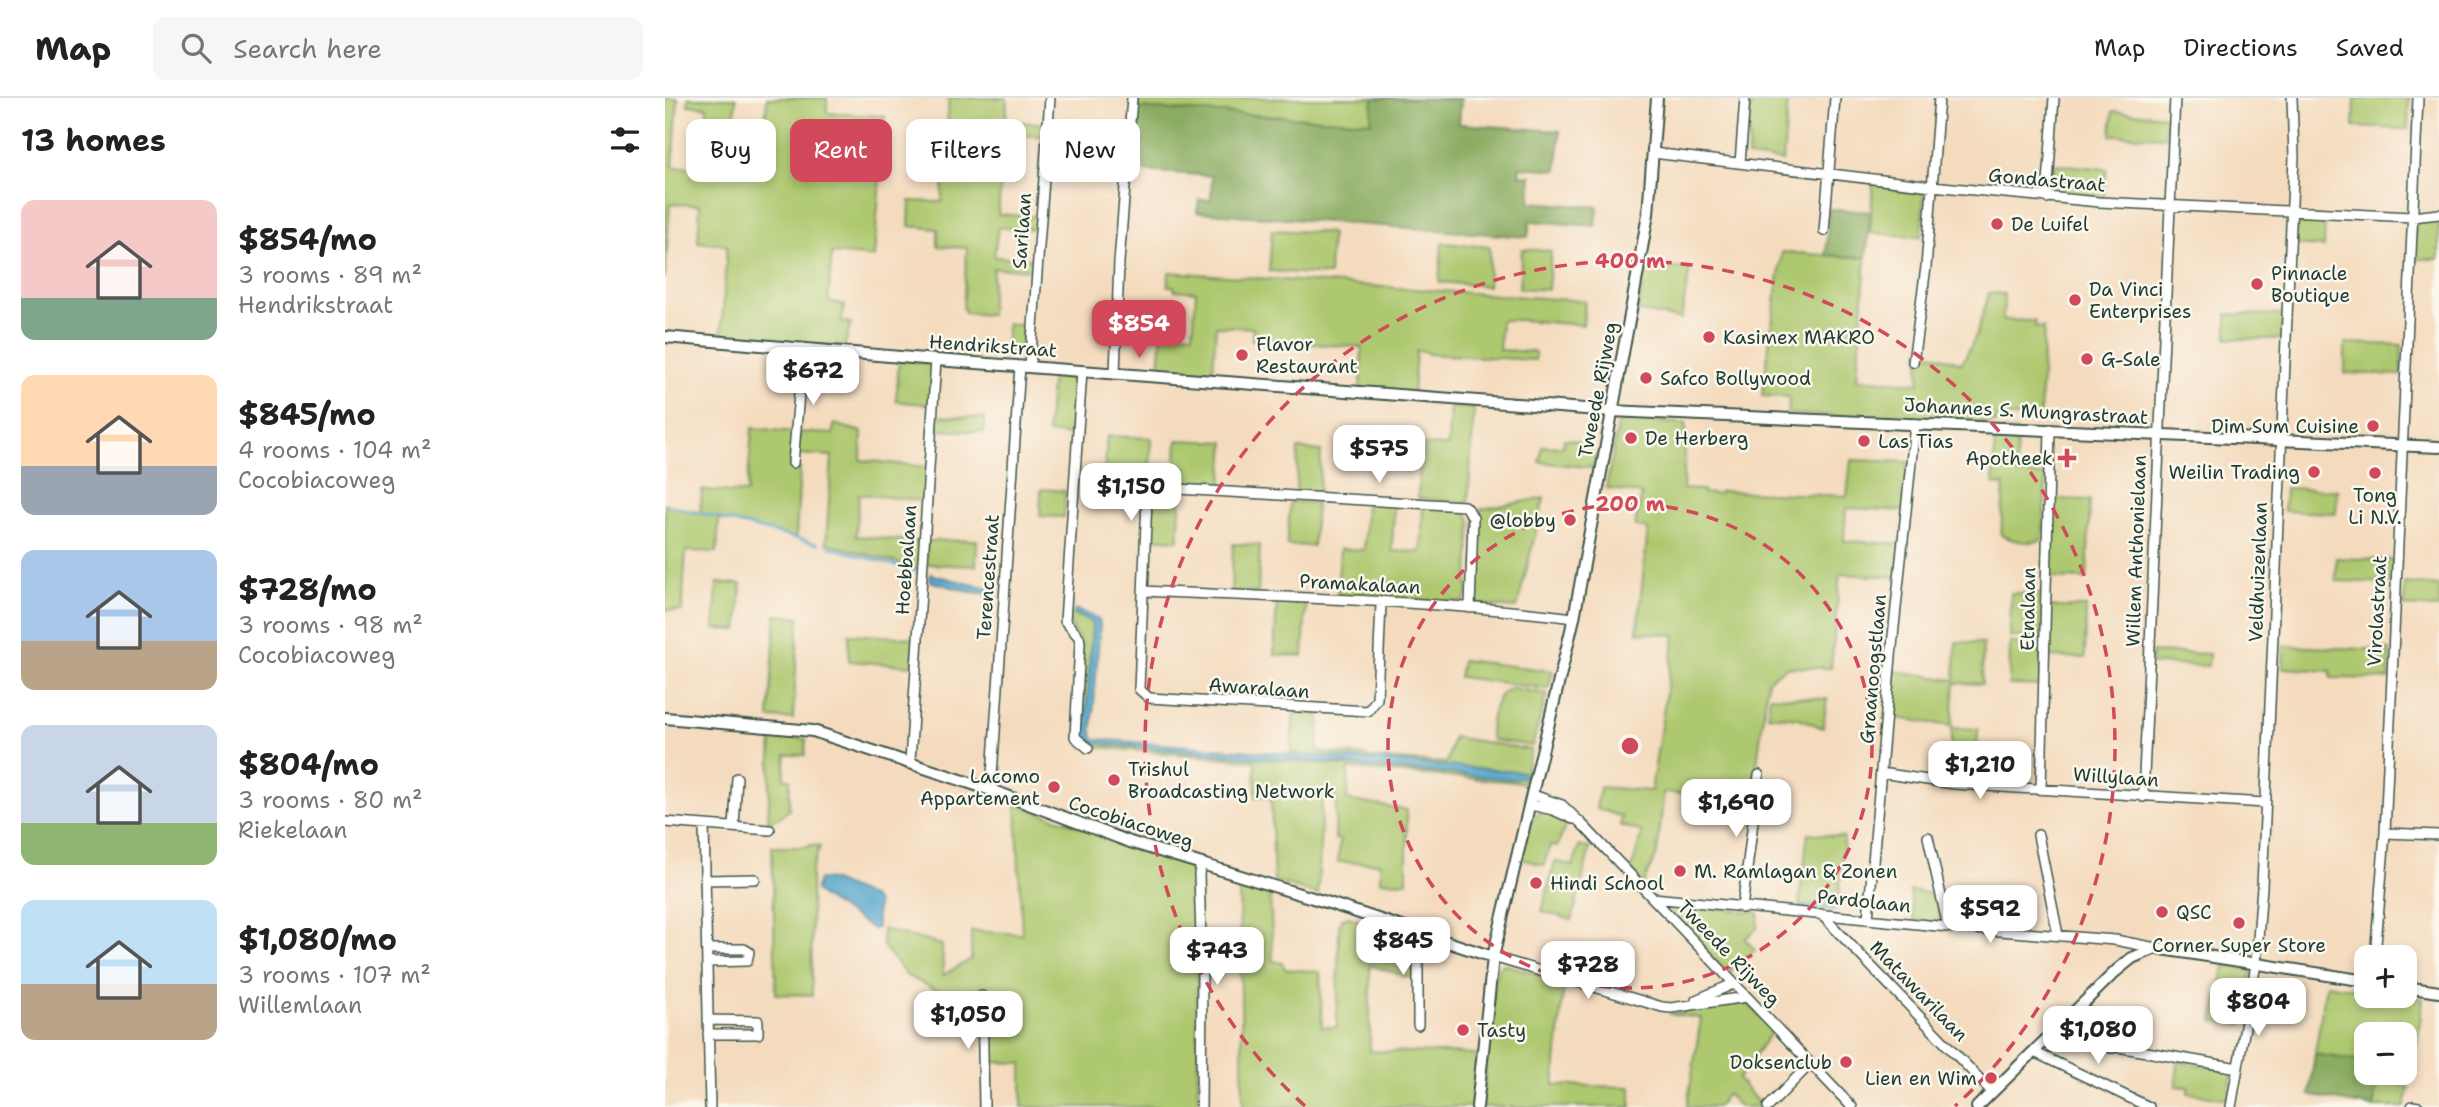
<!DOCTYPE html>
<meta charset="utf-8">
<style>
body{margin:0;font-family:"Shantell Sans",sans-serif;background:#f6f6f6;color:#222;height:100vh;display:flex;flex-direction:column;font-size:26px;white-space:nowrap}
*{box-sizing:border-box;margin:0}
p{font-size:23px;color:#767676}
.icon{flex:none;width:38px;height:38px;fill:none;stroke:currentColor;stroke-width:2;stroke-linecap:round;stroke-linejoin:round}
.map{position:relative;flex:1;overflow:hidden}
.panel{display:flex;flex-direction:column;background:#fff;width:665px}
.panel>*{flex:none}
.top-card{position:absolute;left:21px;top:21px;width:665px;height:63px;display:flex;gap:14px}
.buttons{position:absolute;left:1689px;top:847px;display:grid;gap:14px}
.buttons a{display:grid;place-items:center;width:63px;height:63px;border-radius:14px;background:#fff;box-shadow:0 4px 10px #0003;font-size:35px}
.price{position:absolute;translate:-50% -60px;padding:0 16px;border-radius:14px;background:#fff;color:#222;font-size:23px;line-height:46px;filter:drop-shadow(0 2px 4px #0008)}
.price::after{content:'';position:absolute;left:50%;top:42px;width:21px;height:16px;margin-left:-10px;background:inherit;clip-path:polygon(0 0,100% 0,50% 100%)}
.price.current{background:#d1495b;color:#fff}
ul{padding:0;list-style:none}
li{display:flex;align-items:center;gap:21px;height:175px;padding:0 21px}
li span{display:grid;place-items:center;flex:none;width:196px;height:140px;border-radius:14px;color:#555}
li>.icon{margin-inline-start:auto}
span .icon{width:84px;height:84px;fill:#fffc;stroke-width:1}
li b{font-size:30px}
h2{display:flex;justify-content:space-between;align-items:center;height:84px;padding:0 21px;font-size:30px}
.tag{padding:0 24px;border-radius:14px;background:#fff;box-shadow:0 4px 10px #0003;font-size:24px;line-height:63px}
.tag.current{background:#d1495b;color:#fff}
header{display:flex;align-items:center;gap:42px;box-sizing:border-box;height:98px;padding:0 35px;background:#fff;border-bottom:2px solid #e0e0e0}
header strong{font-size:33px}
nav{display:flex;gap:38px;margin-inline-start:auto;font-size:24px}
.search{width:490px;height:63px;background:#f6f6f6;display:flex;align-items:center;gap:18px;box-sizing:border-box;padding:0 24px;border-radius:14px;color:#767676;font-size:26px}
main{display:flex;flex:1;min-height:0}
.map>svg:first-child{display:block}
.green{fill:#adc86e;stroke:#668251;stroke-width:2}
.forest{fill:#8aac61;stroke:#54744a;stroke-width:2}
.water{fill:#4fa3cb;stroke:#377080;stroke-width:2}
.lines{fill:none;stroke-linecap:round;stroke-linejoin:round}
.stream{stroke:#4fa3cb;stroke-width:2.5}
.minor-casing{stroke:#3f5549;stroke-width:12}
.tertiary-casing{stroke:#3f5549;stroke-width:14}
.minor{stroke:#fff;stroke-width:9}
.tertiary{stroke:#fff;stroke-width:10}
.ring{fill:none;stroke:#d1495b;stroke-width:3.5;stroke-dasharray:12 9}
.poi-dot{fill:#d1495b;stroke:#fbf7ec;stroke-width:2.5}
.labels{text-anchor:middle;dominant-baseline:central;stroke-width:5;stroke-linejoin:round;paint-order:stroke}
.street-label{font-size:19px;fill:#1f3d34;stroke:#fbf7ec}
.poi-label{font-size:19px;fill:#1f3d34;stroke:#fbf7ec;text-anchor:start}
.centre{fill:#d1495b;stroke:#fbf7ec;stroke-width:3.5}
.ring-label{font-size:21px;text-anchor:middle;font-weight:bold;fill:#d1495b;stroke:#fbf7ec;stroke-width:5;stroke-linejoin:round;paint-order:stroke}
</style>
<header>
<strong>Map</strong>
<div class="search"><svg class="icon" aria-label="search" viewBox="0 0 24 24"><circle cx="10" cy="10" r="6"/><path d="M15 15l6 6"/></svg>Search here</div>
<nav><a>Map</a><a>Directions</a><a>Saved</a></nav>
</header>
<main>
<section class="panel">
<h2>13 homes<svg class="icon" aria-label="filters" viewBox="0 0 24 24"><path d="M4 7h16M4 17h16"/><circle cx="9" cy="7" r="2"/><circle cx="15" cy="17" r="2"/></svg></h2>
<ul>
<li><span style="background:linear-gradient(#f6c9c9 70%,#7fa58c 0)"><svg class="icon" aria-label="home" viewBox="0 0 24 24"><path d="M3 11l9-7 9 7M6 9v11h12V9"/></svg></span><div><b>$854/mo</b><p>3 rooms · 89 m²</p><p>Hendrikstraat</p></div></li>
<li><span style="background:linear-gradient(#ffd9b3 65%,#9aa5b1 0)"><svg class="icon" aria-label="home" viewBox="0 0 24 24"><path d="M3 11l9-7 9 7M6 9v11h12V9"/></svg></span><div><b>$845/mo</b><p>4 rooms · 104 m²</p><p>Cocobiacoweg</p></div></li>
<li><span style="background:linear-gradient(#a9c7e8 65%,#b9a48a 0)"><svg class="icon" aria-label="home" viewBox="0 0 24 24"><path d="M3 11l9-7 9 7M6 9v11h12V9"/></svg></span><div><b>$728/mo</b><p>3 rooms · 98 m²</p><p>Cocobiacoweg</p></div></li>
<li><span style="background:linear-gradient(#c9d6e8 70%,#8fb573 0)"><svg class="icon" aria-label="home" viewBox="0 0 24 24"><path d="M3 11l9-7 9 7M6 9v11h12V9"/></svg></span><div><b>$804/mo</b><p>3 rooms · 80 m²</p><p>Riekelaan</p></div></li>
<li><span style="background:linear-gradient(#bfe0f5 60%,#b9a48a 0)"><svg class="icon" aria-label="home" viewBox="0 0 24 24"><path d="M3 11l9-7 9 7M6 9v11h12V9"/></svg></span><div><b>$1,080/mo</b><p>3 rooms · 107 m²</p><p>Willemlaan</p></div></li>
</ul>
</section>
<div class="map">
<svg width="1774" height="1009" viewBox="0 0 1774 1009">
<rect width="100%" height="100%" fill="#fbf7ec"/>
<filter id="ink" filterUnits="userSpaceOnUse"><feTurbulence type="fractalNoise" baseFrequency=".0143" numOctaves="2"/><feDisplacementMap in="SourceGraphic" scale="14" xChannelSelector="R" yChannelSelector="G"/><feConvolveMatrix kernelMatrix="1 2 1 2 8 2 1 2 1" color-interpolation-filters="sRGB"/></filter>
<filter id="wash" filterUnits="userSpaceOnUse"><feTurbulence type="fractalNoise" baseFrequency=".00686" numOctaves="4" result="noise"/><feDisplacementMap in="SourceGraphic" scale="28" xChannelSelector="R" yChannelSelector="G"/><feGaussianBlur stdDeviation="1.57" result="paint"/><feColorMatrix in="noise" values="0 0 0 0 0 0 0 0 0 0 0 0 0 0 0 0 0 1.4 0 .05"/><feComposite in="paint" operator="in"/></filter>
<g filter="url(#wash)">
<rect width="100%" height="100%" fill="#f4dbbe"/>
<!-- green -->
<path class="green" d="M0 0H13L8 69 39 70 42 9 23 7V0H71L69 37 99 38 102 0H162V15L220 18 209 159 167 155 163 203 180 207 176 223 186 225 179 250 56 240 62 147 33 144 35 107 5 106 0 181Z
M284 0H342L341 23 380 26 379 38 340 37 333 116 374 119 373 131 333 129 329 159 370 161 369 172 328 170 325 217 300 215V211H298L302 150 273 148V131L244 128 245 103 277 104Z
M473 0H708L707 24 473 10Z
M1086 0H1123L1118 63 1083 59Z
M1690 0H1744L1743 31 1689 29Z
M1448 13 1501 18 1500 39 1446 37Z
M431 59 458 61 457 85 420 83V71H431Z
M1389 66 1442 71 1439 99 1390 94 1388 92Z
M1208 83 1231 86V92L1259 95 1256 139 1205 135Z
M1632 119 1660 120 1659 149 1629 147 1630 120Z
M1774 119V161H1748L1751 123Z
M607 132 666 135 664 177 604 173Z
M777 145 825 149 823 188 774 184Z
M857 151 886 153 883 192 854 190Z
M1117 154 1201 160 1192 281 1254 285 1255 252 1297 265 1311 238 1324 195 1339 196 1338 222 1370 223V229L1379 230 1375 317 1367 320 1332 318 1331 325 1123 316 1124 299 1097 298Z
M981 170H1025L1016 221 972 213Z
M504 174 920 203 918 227 854 222H836L834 252 870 254V262L763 256 762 254 751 253 748 296 695 292 697 249 587 242 588 230 551 228 548 274 494 271 497 234 528 236 531 194 509 192V188H503Z
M1562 216 1618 217 1617 241H1562Z
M342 226 358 227 356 256 353 258 340 257Z
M1680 245 1737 247 1736 277 1680 275Z
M234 261 268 266 266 307 231 303Z
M387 274 413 279 410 338 382 335Z
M785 309 809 310 803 405 753 400 755 360H759V347L783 348Z
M272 318 320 320 319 334 271 332Z
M963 321 1021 326 1018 391 1038 392V395L1054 396 1055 393 1182 398 1186 362 1243 364 1239 413 1181 410 1179 443 1236 446 1232 479 1175 476 1166 570 1121 569 1103 582 1087 704 999 694 992 756 978 786 966 773 977 734 955 727 957 719 931 710 935 689 986 693 1010 537 972 534 983 431 970 428 977 396 941 390 953 327 955 324Z
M169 326 197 334 196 362 262 369 260 403 194 396 191 438 257 444 255 471 161 445 167 358 132 356 134 334 168 336Z
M87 330 128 334 125 370 135 371 131 440 54 421 52 454 21 453 17 513 0 512V406L35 416 37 392 82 395Z
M1330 333 1352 334 1351 376 1381 378 1378 441C1366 447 1348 443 1336 437L1339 387 1328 386Z
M442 338 486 340 485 379 491 386 481 394 439 377Z
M899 341 913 343V347L931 358 929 370 875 364 877 348 898 349Z
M512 342 560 344 557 388 510 386Z
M633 351 656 353 654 395 631 393Z
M1620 390 1672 392 1671 415 1619 413Z
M376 391 400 393 399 419 375 418Z
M516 393 513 442 483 440 484 402 492 394Z
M879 400 852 510 812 507 810 504V415L817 411Z
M1386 401 1425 402 1422 481 1383 480Z
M701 403 729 405 727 453 756 454 758 407C777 408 795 404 806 422L802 498 798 504 672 500 675 451 699 452Z
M625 404 651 405 648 448 622 447Z
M312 442 311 468 261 466 262 443Z
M568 446 595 447 593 495 566 494Z
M1671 460 1729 462 1728 485 1671 483Z
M52 485 76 486 73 532 49 531Z
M1740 485 1774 488V510L1739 508Z
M1346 495 1378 496 1376 539H1345Z
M612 503 641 504 638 558 609 557Z
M1383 509H1421L1420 560 1382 559Z
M403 515 425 523 427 528 420 638 442 647 749 674 858 680 859 674 626 656 629 613 655 615 653 654 701 658 702 660 782 665 788 639 866 652 861 670 866 671 861 679 865 685 684 671 682 702 742 712V784L715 783V765L673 764 675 742 670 741 671 698 657 697 653 797 609 783 606 701 601 698 591 699 590 663 431 649 413 640 417 547 403 523Z
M111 517 134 519 128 621 104 620Z
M184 536 250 540 248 568 184 563Z
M1291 544 1318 545 1317 586 1290 585 1287 628 1225 619 1229 573 1290 582Z
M1345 545 1371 546 1376 549V588L1344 587Z
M1619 548 1725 552 1724 581 1666 580V573L1618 570Z
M1487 554 1544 556 1543 568 1487 566Z
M797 562 888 573 883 591 794 579Z
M847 590 882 596 867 648 828 642 825 639C825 623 829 594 847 590Z
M1105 598 1162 601 1158 630 1134 620 1103 617Z
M1287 630 1313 631 1312 657 1286 656Z
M107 638 141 641 140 657H121L119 681H125L124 712 115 719 103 724Z
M351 706 532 770 533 1009H357V965L324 964 323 894H311V902H279V896L242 878 218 848 217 831 277 847 278 877 306 861V833L357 836Z
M880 713 902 723 892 749 885 747 879 767 856 761C860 746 861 716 880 713Z
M1143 735 1179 739 1173 810 1134 807Z
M143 747 155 748 146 774 147 897 111 896 107 749H143Z
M914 748 925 750 907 822 877 813 890 763 908 768Z
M574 787 605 796 608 863 617 865 620 871 655 874 657 929H672L674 830 677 820 683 819 749 839 750 878 746 880 705 867V953L812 956 807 1009H578Z
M1245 793 1270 796 1274 798 1278 825 1249 822Z
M1010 805 1094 815 1092 830 1080 841 1090 852 1062 876 1005 815 1006 808Z
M839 866 899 884 889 987 966 989V1009H816L832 870Z
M1560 867 1587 872 1577 927 1548 923Z
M1661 886 1701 892V898H1738L1758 901 1752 945H1740V936H1701L1699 964 1650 956Z
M1071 905 1083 906 1108 932 1073 981 1097 1009H1075L1062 996 1052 1009H1022L1036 920 1004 916Z
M1513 963 1567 973 1564 1001 1523 995V989L1511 988Z
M1712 984 1744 989 1740 1009H1708Z"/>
<!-- forest -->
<path class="forest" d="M708 0 796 1 794 26 895 33 892 72 855 69 854 77 866 78 865 104 933 109 931 128 865 123 863 139 532 114 534 102H546L547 78 469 72 473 10 706 24Z
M1164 111 1206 114 1201 160 1161 157Z
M1650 956 1699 964 1698 971 1712 984 1708 1009 1644 997Z"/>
<!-- water -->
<path class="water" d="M265 476 333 493V497L306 494 264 483Z
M410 511 432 520 435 525 427 633 428 639 431 641 859 674 860 679 848 681 430 645 421 640 420 635 427 528 425 523 409 516Z
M154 781 166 782 208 800 212 806V830L208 831 157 799 150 793Z"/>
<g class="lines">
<!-- stream -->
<path class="stream" d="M0 406 153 446
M164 449 251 473
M1135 809 1172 812
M1382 952 1421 971
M1433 976 1493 1006"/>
</g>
</g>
<g filter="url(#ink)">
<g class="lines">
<!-- minor casing -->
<g class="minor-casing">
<path id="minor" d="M988 55 1267 88 1434 104 1747 119 1774 116
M1075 65 1080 0
M1382 100 1389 0
M1159 133 1170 0
M1248 264 1261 169 1274 0
M365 269 385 0
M417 273 400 523 414 539 415 545 410 639 423 650
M450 276 454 164 467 0
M128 365 138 250
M479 493C622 500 767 502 909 520
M716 505 712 601 703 613 484 600 474 591 482 401 487 395 495 390 799 408 803 411 808 420 805 510
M245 664 271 262
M1216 675 1289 686 1600 705
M326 692 355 268
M1376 692 1385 331
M868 697 897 707 916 725 1187 1009
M1478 699 1510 0
M866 707 888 712 908 721
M0 724 105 732
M39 727 45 1009
M69 729 72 680
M1720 735 1774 737
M1373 737 1393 837
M1263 739 1283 829
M40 782 90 781
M988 800 1283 829 1450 842 1491 850
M1077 810 1094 677
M1156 816 1327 994
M1203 821 1226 558 1250 326
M42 851H79L84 854 82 863 42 864
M828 859 997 909 1006 910 1082 899
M1710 859 1720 735 1753 0
M317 898 319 1009
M1031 902 1068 886
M43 922 93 923V936H43
M753 927V850L757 836
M1446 950 1453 949 1573 970
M1369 954 1484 1009
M1747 1008 1754 1009
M536 1009 537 871 534 776 536 766
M1103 1009 1145 966
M1566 1009 1591 866 1597 789 1629 59 1627 0"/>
</g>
<!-- tertiary casing -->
<g class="tertiary-casing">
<path id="tertiary" d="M0 239 271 262 946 313 1774 349
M0 620 148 633 326 692 465 744 664 805 828 859
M1740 889 1774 894
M812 1009 828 859 909 520 968 201 983 116 992 0
M1312 1009 1451 873 1467 860 1491 850 1701 883"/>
</g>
<!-- minor -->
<use href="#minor" class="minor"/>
<!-- tertiary -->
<use href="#tertiary" class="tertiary"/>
</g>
</g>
<!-- distance rings -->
<g class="ring">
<circle cx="965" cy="648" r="242"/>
<path d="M640 1008A485 485 0 1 1 1290 1008"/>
</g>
<!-- markers -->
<g class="poi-dot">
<circle cx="1332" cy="126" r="7"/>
<circle cx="1592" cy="186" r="7"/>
<circle cx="1410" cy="202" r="7"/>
<circle cx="1044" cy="239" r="7"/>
<circle cx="577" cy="257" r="7"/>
<circle cx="1422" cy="261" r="7"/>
<circle cx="981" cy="280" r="7"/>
<circle cx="1708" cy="328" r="7"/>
<circle cx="966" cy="340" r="7"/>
<circle cx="1199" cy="343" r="7"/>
<path d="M1398.5 349.5h7v7h7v7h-7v7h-7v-7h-7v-7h7z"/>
<circle cx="1649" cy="374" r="7"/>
<circle cx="1710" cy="375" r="7"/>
<circle cx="905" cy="422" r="7"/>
<circle cx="449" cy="682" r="7"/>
<circle cx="389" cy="689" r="7"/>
<circle cx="1015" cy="773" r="7"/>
<circle cx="871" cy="785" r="7"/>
<circle cx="1497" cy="814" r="7"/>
<circle cx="1574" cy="825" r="7"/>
<circle cx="798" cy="932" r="7"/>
<circle cx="1181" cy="964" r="7"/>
<circle cx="1326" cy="980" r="7"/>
</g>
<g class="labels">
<!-- street labels -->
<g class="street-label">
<text transform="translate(1382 82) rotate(5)">Gondastraat</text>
<text transform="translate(357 133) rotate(-86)">Sarilaan</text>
<text transform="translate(328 248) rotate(4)">Hendrikstraat</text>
<text transform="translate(933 292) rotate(-79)">Tweede Rijweg</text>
<text transform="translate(1361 313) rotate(3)">Johannes S. Mungrastraat</text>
<text transform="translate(1471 453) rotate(-88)">Willem Anthonielaan</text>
<text transform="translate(241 462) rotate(-86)">Hoebbalaan</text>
<text transform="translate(1593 474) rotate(-88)">Veldhuizenlaan</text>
<text transform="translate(323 479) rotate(-86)">Terencestraat</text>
<text transform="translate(695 486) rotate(3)">Pramakalaan</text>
<text transform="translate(1363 511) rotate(-89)">Etnalaan</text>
<text transform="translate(1712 513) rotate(-87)">Virolastraat</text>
<text transform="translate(1208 571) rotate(-85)">Graanoogstlaan</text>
<text transform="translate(594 590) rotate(4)">Awaralaan</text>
<text transform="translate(1451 679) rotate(4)">Willylaan</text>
<text transform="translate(466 724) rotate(18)">Cocobiacoweg</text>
<text transform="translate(1199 803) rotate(6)">Pardolaan</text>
<text transform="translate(1064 855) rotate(46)">Tweede Rijweg</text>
<text transform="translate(1254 893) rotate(46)">Matawarilaan</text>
</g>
<!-- poi labels -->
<g class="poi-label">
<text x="1346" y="126">De Luifel</text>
<text x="1606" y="175">Pinnacle<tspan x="1606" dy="22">Boutique</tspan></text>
<text x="1424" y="191">Da Vinci<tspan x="1424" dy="22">Enterprises</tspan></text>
<text x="1058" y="239">Kasimex MAKRO</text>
<text x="591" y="246">Flavor<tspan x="591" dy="22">Restaurant</tspan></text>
<text x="1436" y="261">G-Sale</text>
<text x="995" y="280">Safco Bollywood</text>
<text x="1694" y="328" text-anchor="end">Dim Sum Cuisine</text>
<text x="980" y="340">De Herberg</text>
<text x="1213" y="343">Las Tias</text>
<text x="1388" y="360" text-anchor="end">Apotheek</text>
<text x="1635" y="374" text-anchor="end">Weilin Trading</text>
<text x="1710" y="397" text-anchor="middle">Tong<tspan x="1710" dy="22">Li N.V.</tspan></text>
<text x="891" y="422" text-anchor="end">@lobby</text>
<text x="463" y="671">Trishul<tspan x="463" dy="22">Broadcasting Network</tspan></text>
<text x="375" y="678" text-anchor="end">Lacomo<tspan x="375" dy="22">Appartement</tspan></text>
<text x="1029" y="773">M. Ramlagan &amp; Zonen</text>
<text x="885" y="785">Hindi School</text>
<text x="1511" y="814">QSC</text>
<text x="1574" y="847" text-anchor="middle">Corner Super Store</text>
<text x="812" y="932">Tasty</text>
<text x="1167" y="964" text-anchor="end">Doksenclub</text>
<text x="1312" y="980" text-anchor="end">Lien en Wim</text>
</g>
</g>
<circle cx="965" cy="648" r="10" class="centre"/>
<g class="ring-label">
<text x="965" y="170">400 m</text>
<text x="965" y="413">200 m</text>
</g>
</svg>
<div class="buttons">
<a>+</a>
<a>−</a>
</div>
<b class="price current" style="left:474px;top:262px">$854</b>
<b class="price" style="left:148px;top:309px">$672</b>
<b class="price" style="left:714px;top:387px">$575</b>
<b class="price" style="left:466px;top:425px">$1,150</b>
<b class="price" style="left:1315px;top:703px">$1,210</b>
<b class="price" style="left:1071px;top:741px">$1,690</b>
<b class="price" style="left:1325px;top:847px">$592</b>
<b class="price" style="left:738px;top:879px">$845</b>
<b class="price" style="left:552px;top:889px">$743</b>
<b class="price" style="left:923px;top:903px">$728</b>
<b class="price" style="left:1593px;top:940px">$804</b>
<b class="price" style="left:303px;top:953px">$1,050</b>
<b class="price" style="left:1433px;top:968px">$1,080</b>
<div class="top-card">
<a class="tag">Buy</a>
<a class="tag current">Rent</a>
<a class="tag">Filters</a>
<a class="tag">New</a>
</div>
</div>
</main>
